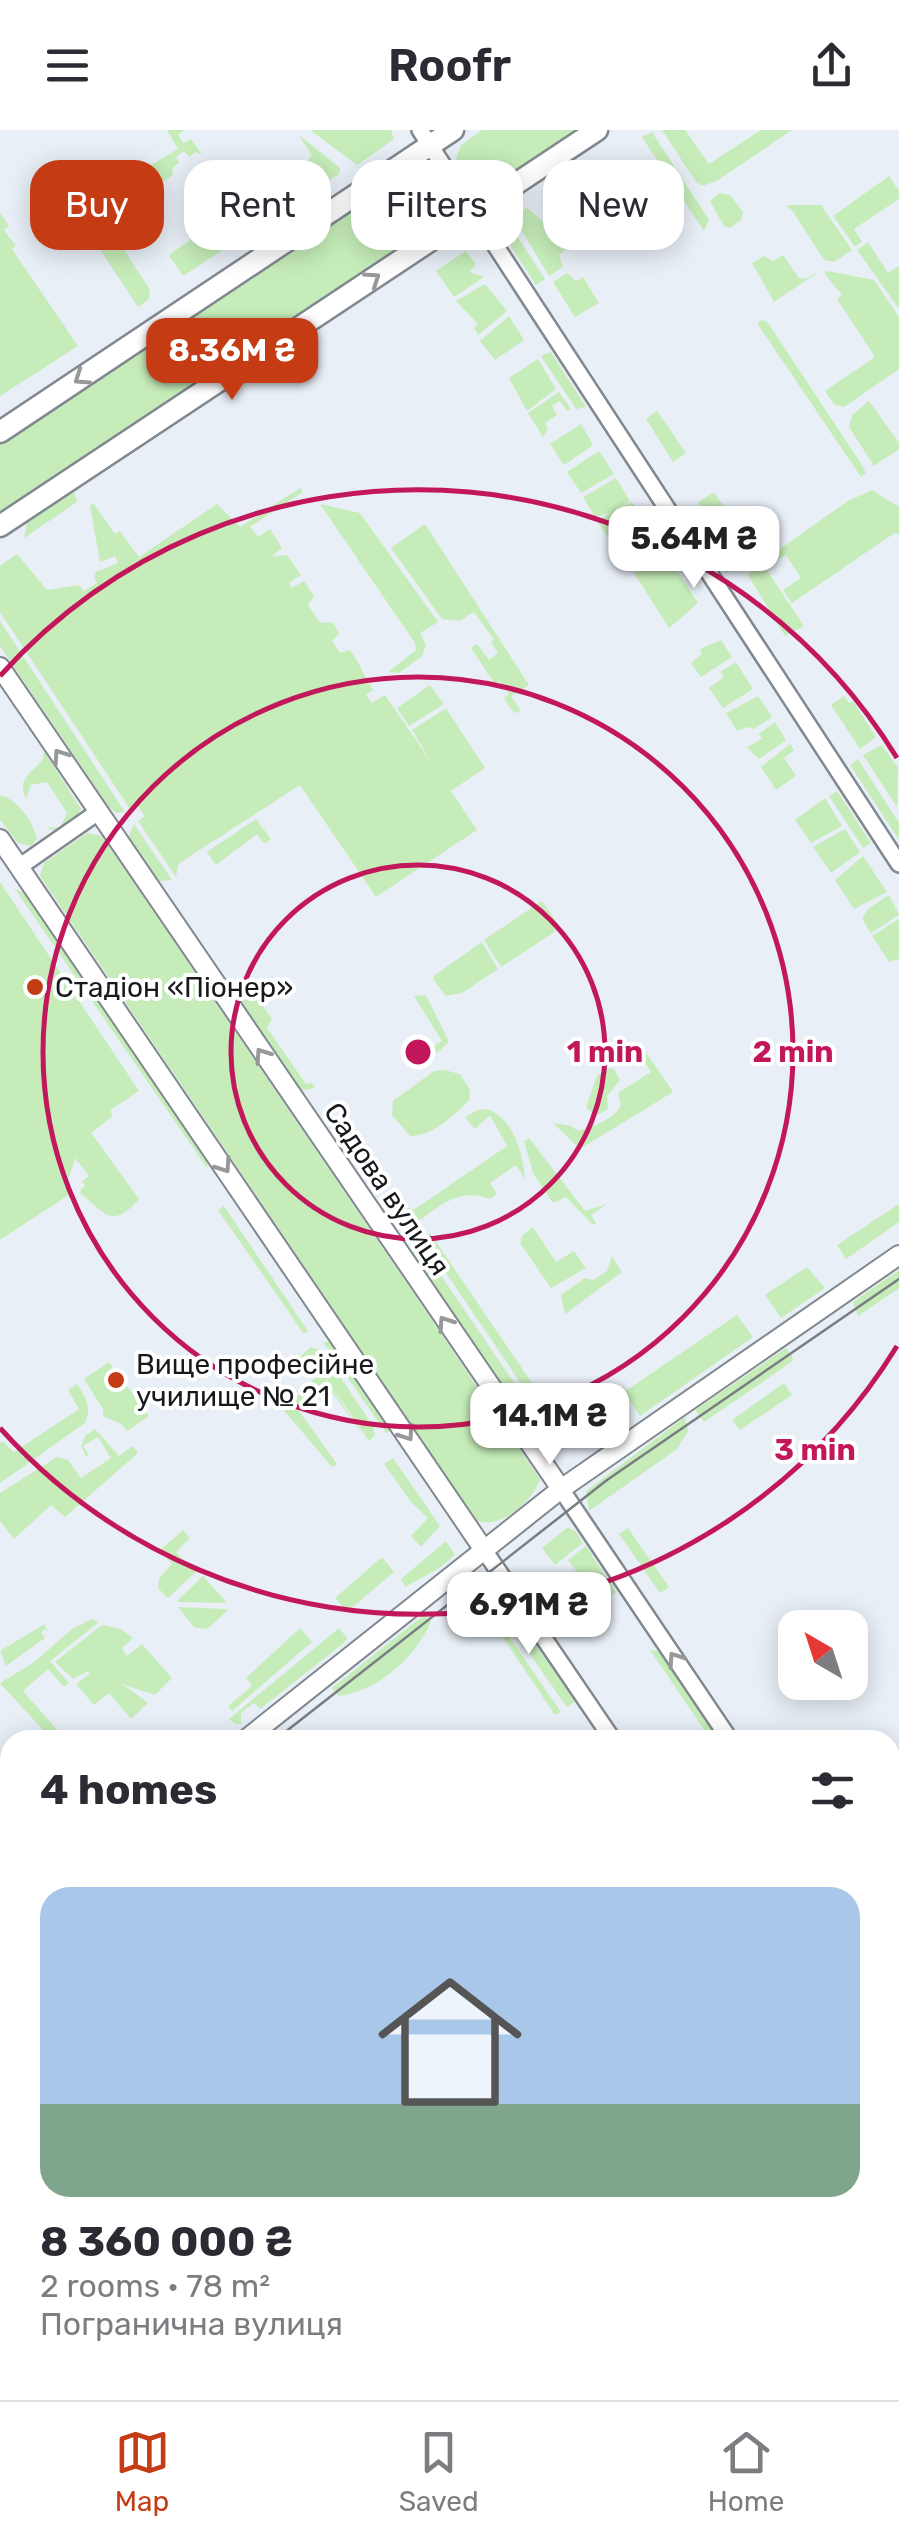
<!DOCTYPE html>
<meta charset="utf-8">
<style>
body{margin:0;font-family:Rubik,sans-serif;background:#f7f7f7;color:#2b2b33;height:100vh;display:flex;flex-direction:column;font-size:38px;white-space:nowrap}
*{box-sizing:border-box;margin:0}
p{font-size:32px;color:#7c7c81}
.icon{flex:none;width:55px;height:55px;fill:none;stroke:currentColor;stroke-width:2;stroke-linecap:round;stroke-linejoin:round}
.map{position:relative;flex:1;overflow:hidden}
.sheet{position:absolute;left:0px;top:1600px;width:900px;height:670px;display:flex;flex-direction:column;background:#fff;border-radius:30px 30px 0 0;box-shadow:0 5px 25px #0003}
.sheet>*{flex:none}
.guide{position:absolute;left:30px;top:30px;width:840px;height:90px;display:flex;gap:20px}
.needle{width:65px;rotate:321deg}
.tools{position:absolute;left:778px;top:1480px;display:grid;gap:20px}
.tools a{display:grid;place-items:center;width:90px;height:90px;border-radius:20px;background:#fff;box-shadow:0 5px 25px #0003;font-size:50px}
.price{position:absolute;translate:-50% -85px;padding:0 22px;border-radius:20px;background:#fff;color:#222;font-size:32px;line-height:65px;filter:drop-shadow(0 2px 5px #0008)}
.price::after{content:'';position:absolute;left:50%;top:60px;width:30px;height:22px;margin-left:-15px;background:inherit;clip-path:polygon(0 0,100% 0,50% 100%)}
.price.on{background:#c53c14;color:#fff}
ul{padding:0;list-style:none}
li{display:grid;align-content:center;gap:20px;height:530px;padding:0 40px}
li span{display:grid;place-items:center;height:310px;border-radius:30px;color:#555}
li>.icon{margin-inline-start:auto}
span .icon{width:180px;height:180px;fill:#fffc;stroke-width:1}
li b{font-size:42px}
h2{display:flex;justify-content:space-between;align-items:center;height:120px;padding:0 40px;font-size:42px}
.pill{padding:0 35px;border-radius:30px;background:#fff;box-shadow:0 5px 25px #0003;font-size:35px;line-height:90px}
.pill.on{background:#c53c14;color:#fff}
header{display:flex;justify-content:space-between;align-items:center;height:130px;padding:0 40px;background:#fff;font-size:45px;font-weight:600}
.menu{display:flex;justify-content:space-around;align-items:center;height:140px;border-top:2px solid #e1e1e2;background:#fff;font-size:28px;color:#7c7c81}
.menu a{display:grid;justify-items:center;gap:5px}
.menu .on{color:#c53c14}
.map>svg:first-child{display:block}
.green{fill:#c6edb9}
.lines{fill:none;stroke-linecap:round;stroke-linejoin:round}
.minor-casing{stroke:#82888f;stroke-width:20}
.tertiary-casing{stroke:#82888f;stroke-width:22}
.secondary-casing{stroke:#82888f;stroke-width:25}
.minor{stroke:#fff;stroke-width:15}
.tertiary{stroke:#fff;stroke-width:18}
.secondary{stroke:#fff;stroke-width:20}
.tram{stroke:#787d82;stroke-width:2.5}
.rail{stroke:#787d82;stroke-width:5;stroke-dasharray:12 12;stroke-linecap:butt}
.oneway{stroke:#979899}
.ring{fill:none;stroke:#c2185b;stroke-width:5}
.poi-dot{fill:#c53c14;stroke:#fff;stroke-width:4}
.labels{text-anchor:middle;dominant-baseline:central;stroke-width:8;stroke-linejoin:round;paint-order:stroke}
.poi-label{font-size:28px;fill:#17191c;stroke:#fff;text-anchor:start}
.street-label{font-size:28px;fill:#17191c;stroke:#fff}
.centre{fill:#c2185b;stroke:#fff;stroke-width:5}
.ring-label{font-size:30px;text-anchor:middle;font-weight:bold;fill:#c2185b;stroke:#fff;stroke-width:8;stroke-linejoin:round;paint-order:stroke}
</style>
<header><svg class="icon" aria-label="menu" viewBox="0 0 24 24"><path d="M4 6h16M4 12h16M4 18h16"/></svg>Roofr<svg class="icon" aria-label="share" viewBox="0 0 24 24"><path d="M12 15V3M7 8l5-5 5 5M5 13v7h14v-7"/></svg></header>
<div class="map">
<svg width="899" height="2270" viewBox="0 0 899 2270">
<rect width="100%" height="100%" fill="#e8eff6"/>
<!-- green -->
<path class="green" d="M167 0H185L178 4 183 13 191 9 202 25 196 22 189 27 184 21 176 27 179 33 172 38 173 45 135 70H117L110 60 178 19Z
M310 0H391L394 9 357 35Z
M482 0H580L494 57C474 62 461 47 456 28L461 15Z
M662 0H685L709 34 761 0H792L718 50 703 56 696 52Z
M652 2 709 90 704 101 642 7Z
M299 5 340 38 339 44 183 146 169 125 270 54 272 56 288 42 290 44 312 26Z
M422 40C441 46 454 68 445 86L0 383V315L410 42Z
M889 46 899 61V69L854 99 862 112 855 117 833 86Z
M719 63 730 65 743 82 741 90 730 98 724 96 710 71Z
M792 75H821L852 120 834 132 824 130 792 80 785 76Z
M527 78 545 93 565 120 559 125 563 137 549 146 514 88Z
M0 83 9 96 4 100 16 116 12 119 78 216 0 266Z
M510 95 545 149 536 155 501 101Z
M112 101 150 160 149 169 138 177 101 121Z
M868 112 888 143 899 136V179L857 120Z
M466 121 476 134 470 142 484 147 454 167 436 141Z
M783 125 799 148 805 149 823 139 774 172 752 133 764 126 773 131Z
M827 141 874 150 899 187V239L844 277 834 274 825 261 875 227 837 169 842 165 824 143Z
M567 143 576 151 583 147 599 173 575 187 553 152Z
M485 154 507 181 478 205 474 198 478 194 456 171Z
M509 186 524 210 495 230 480 211Z
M762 190 768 193 860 332 866 343 861 347 757 193Z
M551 222 586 277 576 279 541 226Z
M538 229 556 259 527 281 509 248Z
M559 262 571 279 567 281 560 271 552 276 557 285 545 293 548 299 543 307 528 283Z
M869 271 899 313V319L874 336 849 297 852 285Z
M657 281 686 323 673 332 646 289Z
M581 294 593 315 564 335 550 314Z
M599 321 614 344 581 363 567 342Z
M616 348 630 371 612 382 632 372 647 395 635 403 627 394 608 407 597 391 611 383 595 387 583 367Z
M300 358 303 362 250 397 258 407 270 399 282 418 271 427 287 425 301 445 289 453 292 458 304 451 314 466 308 475 320 493 332 492 339 503 332 511 340 523 350 520C360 533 364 546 373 560L366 565 372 573 385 565 433 635 412 600 446 578 485 638 451 661 477 700 376 767 300 655 178 734 176 747 138 691 145 686 137 675 130 679 0 482V436L17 424 47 460 79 455 84 461 97 453 94 447 96 442 118 433 115 426 100 432 90 376 93 373 115 404 120 401 139 427 217 374 240 397Z
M872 360 899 377V406L896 402 792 473 783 460 801 448 786 425 774 432 770 426 848 371Z
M74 362 77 372 24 408 27 391Z
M714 362 756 424 740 433 698 372Z
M320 374 360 383 438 492 420 503 426 515 422 526 399 543 388 542 416 520 415 513Z
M692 377 736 439 726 443 722 440 686 384Z
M425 394 529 555 511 566 521 581 514 583 504 568 509 564 500 552 495 554 471 518 477 514 489 530 498 523 491 512 494 510 474 482 459 491 442 489 391 418Z
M669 429 698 473 669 498 634 443 644 436 654 439Z
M762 433 804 496 785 506 748 445Z
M0 491 125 682 116 683 108 676 0 516Z
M721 510 732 527 701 547 691 533 702 524 700 519Z
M736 532 753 559 723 578 709 558 724 547 720 542Z
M430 555 444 574 409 596 397 578Z
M758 566 772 587 754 599 747 597 737 601 726 583Z
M844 566 849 573 853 571 876 607 860 619 831 575Z
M775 592 786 610 759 629 747 617 762 609 759 604Z
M790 614 794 620 784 628 796 646 776 660 761 637Z
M882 615 898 638 897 677 863 625Z
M44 621 81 679 75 690 59 702 45 697 60 698 67 683 47 652 31 655 26 669C16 647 32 644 43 629Z
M858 629 899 693V710L850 635Z
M837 661 871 713 863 718 829 666Z
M0 665C18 670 33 691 37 709L31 716 18 713 0 690Z
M825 668 842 696 811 713 795 690Z
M256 689 271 709 264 714 257 704 216 735 207 722Z
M134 694 172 750 159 751 129 707Z
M845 699 860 722 831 743 813 717Z
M87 703 102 706 540 1349C534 1370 498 1402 476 1390L40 746 44 733Z
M863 726 887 762 854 779 835 750Z
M0 752 139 961 110 980 113 986 91 1003 139 1069C112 1100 105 1083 81 1064L80 1060 85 1056 82 1051 89 1046 75 1028 66 1057 70 1064 0 1110Z
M15 759 25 763 34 776 208 1032 207 1038Z
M889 765 899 785 871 803 862 789 868 779Z
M542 771 558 794 554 797 556 801 501 837 484 810Z
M899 789V829L889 832 872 806Z
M482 812 498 839 462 863 446 866 433 849 435 845Z
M247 853 272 889 267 898 306 954 312 953 315 958 301 961 235 861Z
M426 865 449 912 437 923 433 918 423 925 426 931 417 937 412 931 442 911 414 866Z
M639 912 673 962 580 1019 553 993 571 996 578 1001C595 995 610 992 621 976L618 963 651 942 634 916Z
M609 938 614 939 620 950 607 966 608 979 597 985 587 979V974L597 946Z
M444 940 460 944 470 960 469 970C456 985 430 1007 410 1006L392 985 393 971 434 941Z
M487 979C514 988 523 1024 525 1049L516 1035 490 1053 497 1064 490 1069C459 1057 439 1076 415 1094L400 1076 405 1072 410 1079H415L507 1016 490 985 475 999 465 987 478 980Z
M529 1008 585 1081 607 1074 591 1085 596 1093 593 1095 566 1067 553 1073 533 1043 524 1011Z
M899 1074V1092L846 1129 837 1115Z
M224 1076 308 1201 304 1204 218 1080Z
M533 1097 556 1132 574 1121 586 1138 551 1158 520 1113 523 1105Z
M430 1103 553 1284 545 1289 423 1109Z
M416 1109 532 1279 522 1285 411 1122Z
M612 1126 622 1142 565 1184 561 1165 585 1148 593 1150 607 1141Z
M807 1137 825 1158 781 1188 765 1165Z
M899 1140V1158L858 1186 853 1172Z
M737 1185 753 1207 640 1286 624 1262Z
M323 1212H331L392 1300 386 1303Z
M311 1217 323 1221 373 1296 375 1305 369 1311 315 1233 368 1313 327 1255 319 1258 296 1277 337 1334 332 1337 281 1277 303 1262 301 1258 319 1246 310 1233 299 1239 294 1232Z
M786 1218 792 1225 793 1231 704 1292 695 1280Z
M109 1232 149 1286 127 1301 121 1294 103 1286V1279L84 1249Z
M784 1253 792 1265 740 1300 732 1290Z
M77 1254C86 1268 92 1277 85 1293L0 1353V1313L2 1311 14 1322 79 1279 68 1260Z
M685 1287 688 1301 677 1319 589 1381 586 1361Z
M95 1299 119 1326 133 1316 138 1323 65 1387 51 1375 14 1409 0 1391V1363L57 1327 68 1330 81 1348 111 1328 98 1307 83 1316 89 1325 86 1326 81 1316 86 1305Z
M393 1328 440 1396 421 1417 411 1406 428 1388 412 1373 384 1334Z
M568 1397 576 1402 583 1413 555 1435 542 1418Z
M628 1398 669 1457 660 1463 619 1404Z
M183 1400 190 1408 176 1422 192 1438 196 1435 199 1439 168 1468 158 1458 159 1448 172 1434 160 1420Z
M446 1411 455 1425 438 1439 405 1457 401 1449Z
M586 1416 616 1462 613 1465 608 1460 598 1467 595 1463 589 1467 580 1456 585 1452 568 1430Z
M382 1427 394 1442 347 1482 335 1468Z
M203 1446 227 1473 178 1472V1470Z
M548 1446 556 1458 553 1461 569 1479 564 1482 570 1491 554 1504 527 1463Z
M509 1475 575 1572 567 1577 502 1485Z
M178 1477 227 1479V1481L207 1499 194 1497Z
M425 1484 431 1492C414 1528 380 1560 339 1566L332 1558Z
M495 1486 561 1582 555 1585 494 1494Z
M91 1489 99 1492 50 1531 69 1553 64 1557 48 1539 23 1561 66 1610H52L0 1553 33 1533 72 1499Z
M51 1490 44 1495 50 1503 45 1499 41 1502 45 1508 6 1536 0 1521Z
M102 1495 121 1499 133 1508 122 1518 127 1526 142 1514 172 1548 155 1565 122 1554 148 1573 131 1589 109 1563 94 1575 76 1554 90 1544 88 1541 73 1549 55 1532Z
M300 1498 312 1512 232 1581 228 1576 252 1556 246 1548Z
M339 1498 347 1508 344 1513 260 1579 254 1573 241 1583V1594H235L229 1589Z
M650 1520 659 1521 719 1610H711Z"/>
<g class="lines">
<!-- minor casing -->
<g class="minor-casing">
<path id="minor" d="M420 0 899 734
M19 737 98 682
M561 1359 730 1610
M484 1420 613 1610
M890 1847 899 1861
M890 1993 899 1987
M890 2073 899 2065
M0 2207 10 2217
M53 2260 63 2270
M159 2270 171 2260
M738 2270 744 2260"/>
</g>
<!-- tertiary casing -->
<g class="tertiary-casing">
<path id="tertiary" d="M0 537 561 1359
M0 709 484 1420
M245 1610 561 1359 899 1125
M0 1819 10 1809"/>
</g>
<!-- secondary casing -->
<g class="secondary-casing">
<path id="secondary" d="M0 302 453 0
M0 396 597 0"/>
</g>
<!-- minor -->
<use href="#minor" class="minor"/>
<!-- tertiary -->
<use href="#tertiary" class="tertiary"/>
<!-- secondary -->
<use href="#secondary" class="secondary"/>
<!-- tram -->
<path class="tram" d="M275 1610 607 1350 899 1149
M0 1859 10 1849"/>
<!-- rail -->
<path class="rail" d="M890 2039 899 2033
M696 2270 703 2260"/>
</g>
<!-- one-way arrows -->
<defs><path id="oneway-chevron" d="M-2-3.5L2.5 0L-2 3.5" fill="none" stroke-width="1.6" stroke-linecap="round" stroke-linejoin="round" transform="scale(2.5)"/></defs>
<g class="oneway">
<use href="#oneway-chevron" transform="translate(373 149) rotate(-34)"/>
<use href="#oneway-chevron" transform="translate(81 248) rotate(146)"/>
<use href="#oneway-chevron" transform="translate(60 626) rotate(-124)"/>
<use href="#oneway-chevron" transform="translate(262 925) rotate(-124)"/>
<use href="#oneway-chevron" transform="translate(224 1036) rotate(56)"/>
<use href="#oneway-chevron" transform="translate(445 1193) rotate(-124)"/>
<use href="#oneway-chevron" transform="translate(407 1304) rotate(56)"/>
<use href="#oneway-chevron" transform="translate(675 1529) rotate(-124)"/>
</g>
<!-- distance rings -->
<g class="ring">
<circle cx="418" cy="922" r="187"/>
<circle cx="418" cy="922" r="375"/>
<path d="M897 1216A562 562 0 0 1 0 1298M0 546A562 562 0 0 1 897 628"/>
</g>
<!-- markers -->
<g class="poi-dot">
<circle cx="35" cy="857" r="10"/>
<circle cx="116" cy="1250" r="10"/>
</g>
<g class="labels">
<!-- poi labels -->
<g class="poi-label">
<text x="55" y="857">Стадіон «Піонер»</text>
<text x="136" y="1234">Вище професійне<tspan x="136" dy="32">училище № 21</tspan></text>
</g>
<!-- street labels -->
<g class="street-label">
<text transform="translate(387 1059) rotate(56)">Садова вулиця</text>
</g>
</g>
<circle cx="418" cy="922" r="15" class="centre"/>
<g class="ring-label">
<text x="605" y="932">1 min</text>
<text x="793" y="932">2 min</text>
<text x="815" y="1330">3 min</text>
</g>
</svg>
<div class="tools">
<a><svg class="needle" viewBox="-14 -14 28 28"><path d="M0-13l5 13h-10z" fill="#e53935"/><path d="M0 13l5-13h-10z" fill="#7c7c81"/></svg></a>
</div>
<b class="price on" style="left:232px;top:273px">8.36M ₴</b>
<b class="price" style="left:694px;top:461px">5.64M ₴</b>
<b class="price" style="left:550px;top:1338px">14.1M ₴</b>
<b class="price" style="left:529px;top:1527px">6.91M ₴</b>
<div class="guide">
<a class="pill on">Buy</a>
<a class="pill">Rent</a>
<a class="pill">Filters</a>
<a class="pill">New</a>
</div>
<section class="sheet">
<h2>4 homes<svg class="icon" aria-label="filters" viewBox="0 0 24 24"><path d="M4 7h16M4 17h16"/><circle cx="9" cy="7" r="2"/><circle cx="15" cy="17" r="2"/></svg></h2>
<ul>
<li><span style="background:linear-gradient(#a9c7e8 70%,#7fa58c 0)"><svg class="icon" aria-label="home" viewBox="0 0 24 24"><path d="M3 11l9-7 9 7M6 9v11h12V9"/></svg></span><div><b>8 360 000 ₴</b><p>2 rooms · 78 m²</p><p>Погранична вулиця</p></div></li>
</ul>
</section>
</div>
<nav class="menu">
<a class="on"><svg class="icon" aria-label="map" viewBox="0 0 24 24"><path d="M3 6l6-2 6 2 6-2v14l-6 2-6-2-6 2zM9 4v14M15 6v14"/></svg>Map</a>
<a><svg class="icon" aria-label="saved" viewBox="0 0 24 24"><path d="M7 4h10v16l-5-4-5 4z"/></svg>Saved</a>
<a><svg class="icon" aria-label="home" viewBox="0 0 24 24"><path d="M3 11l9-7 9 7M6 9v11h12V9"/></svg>Home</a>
</nav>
